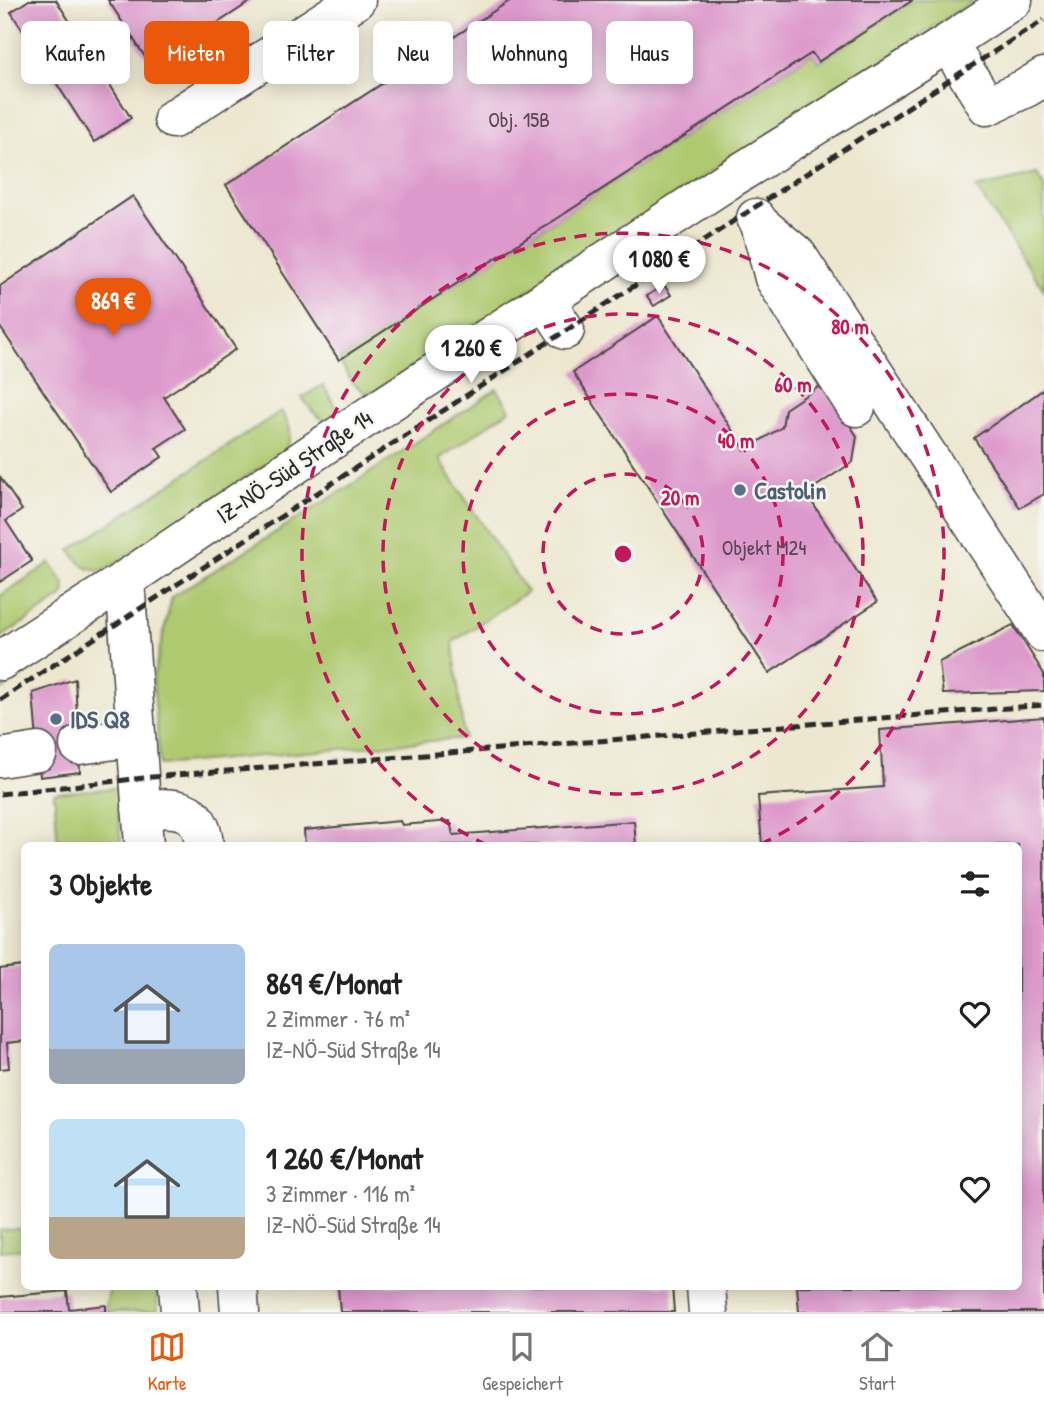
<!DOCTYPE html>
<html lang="de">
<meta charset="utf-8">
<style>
body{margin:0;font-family:"Patrick Hand",sans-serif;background:#f2f2f2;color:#222;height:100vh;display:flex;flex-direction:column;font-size:26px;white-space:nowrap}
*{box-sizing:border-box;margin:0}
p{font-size:23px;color:#767676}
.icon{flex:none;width:38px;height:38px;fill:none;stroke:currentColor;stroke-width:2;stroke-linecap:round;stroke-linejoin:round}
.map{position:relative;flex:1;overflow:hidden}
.sheet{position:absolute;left:21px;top:842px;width:1001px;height:448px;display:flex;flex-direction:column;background:#fff;border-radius:10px;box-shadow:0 4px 18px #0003}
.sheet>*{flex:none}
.guide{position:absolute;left:21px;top:21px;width:1003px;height:63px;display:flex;gap:14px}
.price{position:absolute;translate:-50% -60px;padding:0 16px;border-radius:24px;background:#fff;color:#222;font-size:23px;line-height:46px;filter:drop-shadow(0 2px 4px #0008)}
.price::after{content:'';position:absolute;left:50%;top:42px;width:21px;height:16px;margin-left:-10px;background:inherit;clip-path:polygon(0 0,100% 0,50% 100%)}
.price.on{background:#ea580c;color:#fff}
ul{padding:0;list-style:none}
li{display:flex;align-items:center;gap:21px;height:175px;padding:0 28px}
li span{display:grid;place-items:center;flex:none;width:196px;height:140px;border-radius:10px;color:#555}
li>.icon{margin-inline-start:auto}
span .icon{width:84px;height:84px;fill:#fffc;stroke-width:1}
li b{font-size:30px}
h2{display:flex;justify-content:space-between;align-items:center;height:84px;padding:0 28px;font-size:30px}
.chip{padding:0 24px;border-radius:10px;background:#fff;box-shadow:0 4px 18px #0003;font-size:24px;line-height:63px}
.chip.on{background:#ea580c;color:#fff}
.tabs{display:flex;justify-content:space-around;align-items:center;height:98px;border-top:2px solid #e0e0e0;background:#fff;font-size:19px;color:#767676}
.tabs a{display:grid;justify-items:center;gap:4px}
.tabs .on{color:#ea580c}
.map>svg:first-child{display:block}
.green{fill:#aec96f;stroke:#6c7a4d;stroke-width:2}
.building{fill:#d9c}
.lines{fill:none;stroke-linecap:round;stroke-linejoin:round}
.minor-casing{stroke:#484744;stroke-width:41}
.minor{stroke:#fff;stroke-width:38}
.rail{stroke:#2b2b2b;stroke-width:5;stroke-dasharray:10 5;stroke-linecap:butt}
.ring{fill:none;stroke:#c2185b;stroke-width:3.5;stroke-dasharray:12 9}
.service-dot{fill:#5c6f8a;stroke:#f6f6f2;stroke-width:2.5}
.labels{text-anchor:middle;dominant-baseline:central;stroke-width:5;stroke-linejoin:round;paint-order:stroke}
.number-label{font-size:21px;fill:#584653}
.street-label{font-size:24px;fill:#2b2b2b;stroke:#f6f6f2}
.service-label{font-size:24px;font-weight:bold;fill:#4e5e75;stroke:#f6f6f2;text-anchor:start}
.centre{fill:#c2185b;stroke:#f6f6f2;stroke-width:3.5}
.ring-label{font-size:21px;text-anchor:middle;font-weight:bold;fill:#c2185b;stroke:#f6f6f2;stroke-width:5;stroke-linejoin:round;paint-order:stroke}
</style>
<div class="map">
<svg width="1044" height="1312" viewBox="0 0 1044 1312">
<rect width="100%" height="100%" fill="#f6f6f2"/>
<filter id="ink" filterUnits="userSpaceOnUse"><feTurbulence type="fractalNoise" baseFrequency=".0143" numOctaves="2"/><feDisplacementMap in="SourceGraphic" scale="14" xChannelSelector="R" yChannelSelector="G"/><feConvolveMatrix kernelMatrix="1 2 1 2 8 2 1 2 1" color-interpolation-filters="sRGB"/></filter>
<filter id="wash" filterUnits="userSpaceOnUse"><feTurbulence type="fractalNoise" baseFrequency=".00686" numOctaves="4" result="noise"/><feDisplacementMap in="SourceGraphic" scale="28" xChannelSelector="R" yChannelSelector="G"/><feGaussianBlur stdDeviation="1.57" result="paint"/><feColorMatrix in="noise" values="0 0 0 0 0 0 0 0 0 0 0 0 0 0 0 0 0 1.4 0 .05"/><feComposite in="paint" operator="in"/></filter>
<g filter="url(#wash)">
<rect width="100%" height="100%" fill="#ede7cf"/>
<!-- green -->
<path class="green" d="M913 0H975L375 391 365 393 352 382 339 360 812 53 818 62Z
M1037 174 1044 185V290L976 188Z
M323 385 338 411 337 418 331 422C316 419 310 409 302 397Z
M497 389 510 410 439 459 527 592 453 642 464 738 160 765 153 678 172 597 351 485Z
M281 411C292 427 293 436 284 452L103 571C84 570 81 565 70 550Z
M50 563 64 583 65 591 61 598 0 638V596Z
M65 641 75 642 0 691V675Z
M116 788 121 845H58L54 793Z
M24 1228V1249L0 1251V1230Z
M110 1286H156L158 1312H106V1305Z"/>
<g id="blocks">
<!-- building -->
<path class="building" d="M29 0H56L131 118 94 142 11 12Z
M108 0H253L151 66Z
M511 0H913L818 62 812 53 339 360 226 185Z
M133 196 236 349 164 397 185 429 156 448 162 457 111 492 0 327V286Z
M664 285 671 295 654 306 647 296Z
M658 316 745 450 782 427 785 409 823 384 857 436 853 462 806 493 877 602 769 673 573 372Z
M1044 389V494L1020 508 974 438Z
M0 477 22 510 6 521 32 561 0 582Z
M1013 625 1044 674V691L943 694 939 662Z
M75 679 80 772 40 777 33 693Z
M1044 717V1312H799L797 1286H1018V845H762L758 796 883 787 880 730Z
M400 821 402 825 450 821 453 835 634 821 636 845H305L304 830Z
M24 966V1041L7 1043 9 1068 0 1069V969Z
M338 1286H672L674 1312H340Z
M67 1291 69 1309 106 1305V1312H0V1297Z"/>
</g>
</g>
<g filter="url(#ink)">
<use href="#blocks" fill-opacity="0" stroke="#484744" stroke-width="2"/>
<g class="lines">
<!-- minor casing -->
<g class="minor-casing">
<path id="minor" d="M948 43 987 106 1026 88 1044 77
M173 119 356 0
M756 218 760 224 774 278 856 407
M760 224 797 255 1044 633
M545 300 565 330
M125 580 144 845
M0 661 125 580 323 446 730 179 948 43 1013 0
M79 745 136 737
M0 758 38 752
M141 809C173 807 201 805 204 845
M178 1286 180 1312
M238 1286 240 1312
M706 1286 708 1312"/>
</g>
<!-- minor -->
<use href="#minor" class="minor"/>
<!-- rail -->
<path class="rail" d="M0 700 965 70 1044 20
M0 794 152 777 1044 705"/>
</g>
</g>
<!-- distance rings -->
<g class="ring">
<circle cx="623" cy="554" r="80"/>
<circle cx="623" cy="554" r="160"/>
<circle cx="623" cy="554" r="240"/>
<path d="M487 845A321 321 0 1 1 759 845"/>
</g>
<!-- markers -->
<g class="service-dot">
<circle cx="740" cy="490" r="7"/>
<circle cx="56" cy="719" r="7"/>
</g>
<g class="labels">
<!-- number labels -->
<g class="number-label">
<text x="519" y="119">Obj. 15B</text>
<text x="764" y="547">Objekt M24</text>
</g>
<!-- street labels -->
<g class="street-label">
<text transform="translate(294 466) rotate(-34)">IZ-NÖ-Süd Straße 14</text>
</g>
<!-- service labels -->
<g class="service-label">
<text x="754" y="490">Castolin</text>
<text x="70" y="719">IDS Q8</text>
</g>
</g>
<circle cx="623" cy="554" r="10" class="centre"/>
<g class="ring-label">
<text x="850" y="334">80 m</text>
<text x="793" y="392">60 m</text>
<text x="736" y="448">40 m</text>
<text x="680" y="505">20 m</text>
</g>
</svg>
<b class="price" style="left:659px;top:296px">1 080 €</b>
<b class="price on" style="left:113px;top:338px">869 €</b>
<b class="price" style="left:471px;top:385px">1 260 €</b>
<div class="guide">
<a class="chip">Kaufen</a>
<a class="chip on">Mieten</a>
<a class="chip">Filter</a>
<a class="chip">Neu</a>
<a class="chip">Wohnung</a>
<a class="chip">Haus</a>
</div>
<section class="sheet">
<h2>3 Objekte<svg class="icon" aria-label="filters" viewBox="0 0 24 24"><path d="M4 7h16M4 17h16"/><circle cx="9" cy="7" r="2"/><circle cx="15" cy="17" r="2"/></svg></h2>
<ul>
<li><span style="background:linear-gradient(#a9c7e8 75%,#9aa5b1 0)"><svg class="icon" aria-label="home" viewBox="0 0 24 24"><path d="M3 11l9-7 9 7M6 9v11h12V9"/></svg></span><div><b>869 €/Monat</b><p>2 Zimmer · 76 m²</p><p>IZ-NÖ-Süd Straße 14</p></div><svg class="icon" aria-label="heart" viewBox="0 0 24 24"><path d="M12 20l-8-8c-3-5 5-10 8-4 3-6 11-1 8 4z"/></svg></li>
<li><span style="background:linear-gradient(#bfe0f5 70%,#b9a48a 0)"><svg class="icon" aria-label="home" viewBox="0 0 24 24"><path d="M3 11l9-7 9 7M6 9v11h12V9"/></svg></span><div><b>1 260 €/Monat</b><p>3 Zimmer · 116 m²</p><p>IZ-NÖ-Süd Straße 14</p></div><svg class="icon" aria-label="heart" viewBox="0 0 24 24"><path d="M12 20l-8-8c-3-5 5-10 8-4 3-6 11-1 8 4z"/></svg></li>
</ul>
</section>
</div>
<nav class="tabs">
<a class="on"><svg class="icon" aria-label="map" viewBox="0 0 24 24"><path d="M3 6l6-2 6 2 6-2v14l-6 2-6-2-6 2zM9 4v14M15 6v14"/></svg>Karte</a>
<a><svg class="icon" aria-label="saved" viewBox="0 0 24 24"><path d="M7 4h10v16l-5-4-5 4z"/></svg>Gespeichert</a>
<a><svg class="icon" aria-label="home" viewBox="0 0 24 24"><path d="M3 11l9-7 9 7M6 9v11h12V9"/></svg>Start</a>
</nav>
